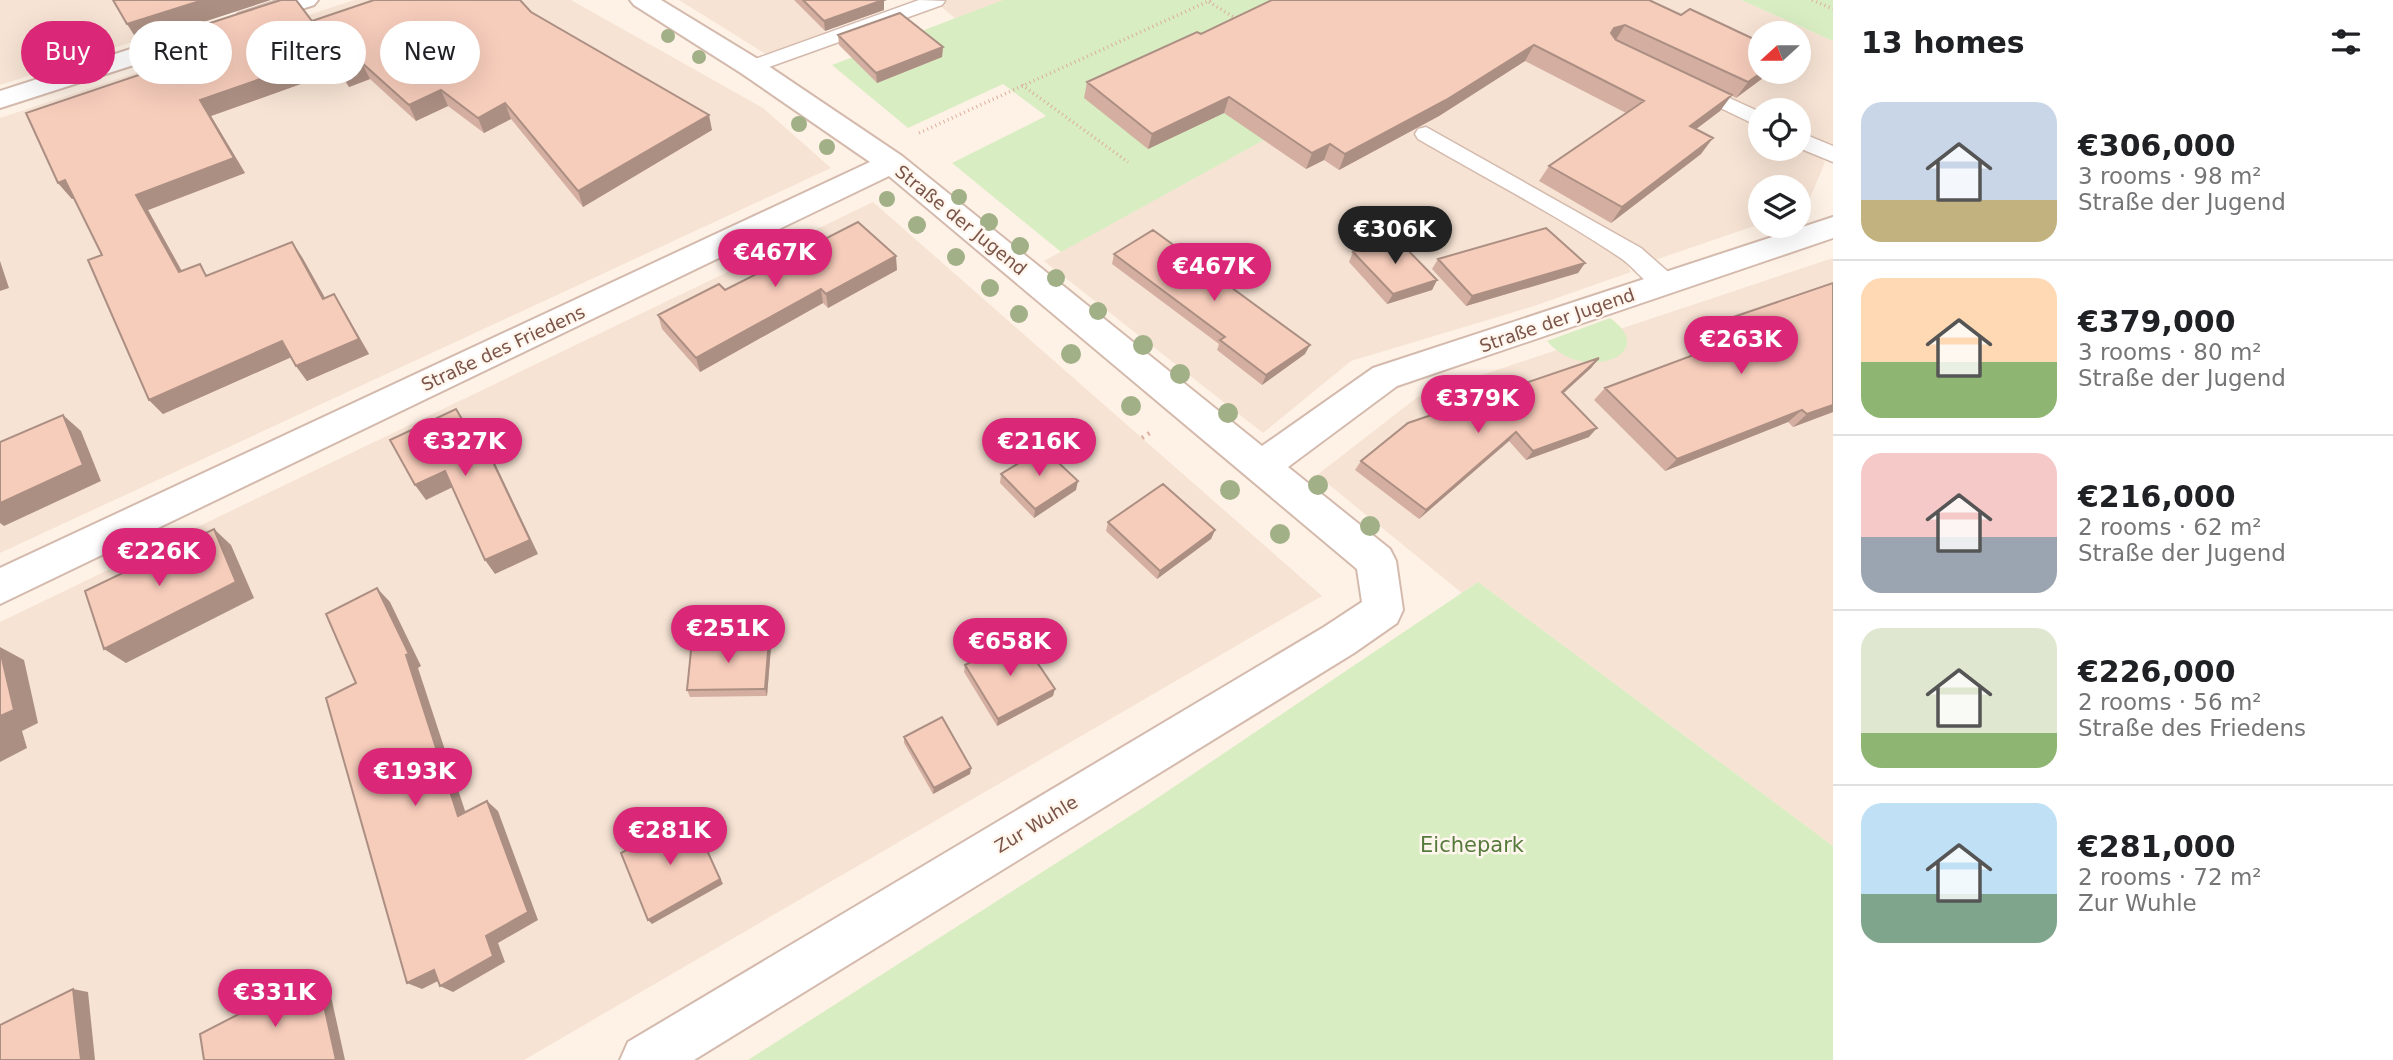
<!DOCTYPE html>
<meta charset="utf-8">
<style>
body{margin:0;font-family:"DejaVu Sans",sans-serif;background:#f2f2f2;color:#202124;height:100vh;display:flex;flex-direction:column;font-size:26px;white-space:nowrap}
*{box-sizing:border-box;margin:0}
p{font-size:23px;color:#757577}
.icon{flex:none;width:38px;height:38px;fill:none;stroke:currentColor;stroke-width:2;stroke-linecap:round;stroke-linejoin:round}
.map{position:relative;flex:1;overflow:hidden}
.drawer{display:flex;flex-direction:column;background:#fff;width:560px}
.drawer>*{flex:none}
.top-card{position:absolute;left:21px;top:21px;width:665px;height:63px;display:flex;gap:14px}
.needle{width:46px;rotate:249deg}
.buttons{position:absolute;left:1748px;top:21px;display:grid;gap:14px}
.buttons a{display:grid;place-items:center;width:63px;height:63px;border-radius:50%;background:#fff;box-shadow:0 7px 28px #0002;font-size:35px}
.price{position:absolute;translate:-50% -60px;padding:0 16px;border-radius:24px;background:#db2777;color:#fff;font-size:23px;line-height:46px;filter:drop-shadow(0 2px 4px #0008)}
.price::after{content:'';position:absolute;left:50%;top:42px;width:21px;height:16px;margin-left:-10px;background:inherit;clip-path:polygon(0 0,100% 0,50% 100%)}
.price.active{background:#222;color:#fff}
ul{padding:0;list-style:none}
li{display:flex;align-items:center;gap:21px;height:175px;padding:0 28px}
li+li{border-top:2px solid #e0e0e0}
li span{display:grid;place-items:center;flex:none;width:196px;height:140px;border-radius:21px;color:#555}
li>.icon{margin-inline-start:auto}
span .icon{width:84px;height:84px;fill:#fffc;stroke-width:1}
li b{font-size:30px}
h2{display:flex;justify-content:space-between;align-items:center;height:84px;padding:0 28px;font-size:30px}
.tag{padding:0 24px;border-radius:32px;background:#fff;box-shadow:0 7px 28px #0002;font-size:24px;line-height:63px}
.tag.active{background:#db2777;color:#fff}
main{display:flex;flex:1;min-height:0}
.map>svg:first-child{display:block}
.residential{fill:#f6e3d4;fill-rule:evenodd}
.green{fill:#d9edc3}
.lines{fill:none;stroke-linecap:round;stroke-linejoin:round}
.service-casing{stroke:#d4baad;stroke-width:3}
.minor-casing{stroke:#d4baad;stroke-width:4}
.path-far1{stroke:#dbae9e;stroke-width:3.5;stroke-dasharray:1 3.5;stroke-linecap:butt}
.path{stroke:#dbae9e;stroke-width:4.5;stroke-dasharray:2 5;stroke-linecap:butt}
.service{fill:#fff;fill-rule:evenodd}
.minor{fill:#fff;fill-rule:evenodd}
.tree{fill:#a2b088}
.wall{fill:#d4afa1}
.shaded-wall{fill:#ac8f83}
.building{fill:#f6ccbb;stroke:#ac8f83;stroke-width:2}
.labels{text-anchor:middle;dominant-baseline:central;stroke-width:5;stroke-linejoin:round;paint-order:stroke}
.street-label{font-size:18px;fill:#7a5448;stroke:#fff6ee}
.near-park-label{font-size:21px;fill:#567a3c;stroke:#fff6ee}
</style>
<main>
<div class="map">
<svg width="1833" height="1060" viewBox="0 0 1833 1060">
<rect width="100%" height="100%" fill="#fef2e6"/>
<!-- residential -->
<path class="residential" d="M0 0H261L0 85Z
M354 0H571L763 108 831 168 0 553V118Z
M679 0H885L817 22 827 34 769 56Z
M933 0H1003L956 19Z
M1517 0H1741L1833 41V148L1799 131V110H1760V113L1620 45 1610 53 1760 126V149H1799V145L1814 152 1825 162 1806 208 1799 211V187H1760V224L1655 260 1433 131 1420 139 1624 259 1631 272 1534 306 1351 361 1263 433 1044 261ZM1760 33H1799V72H1760Z
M873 202 1322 596 524 1060H0V622Z
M1833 258V846L1478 582 1462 593 1317 475 1419 396Z"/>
<!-- green -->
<path class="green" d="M1003 0H1517L1061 252 952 163 1046 116 1003 84 908 128 832 65Z
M1741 0H1833V41Z
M1610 318C1662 355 1582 384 1547 341Z
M1478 582 1833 846V1060H748L1144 807Z"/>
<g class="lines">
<!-- service casing -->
<g class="service-casing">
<path id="service" d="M919 0 945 1 942 5 758 71H744L741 67 744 63Z
M1690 80 1760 112V127L1683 90 1679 86 1683 82Z
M1426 127 1641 248 1674 277 1677 283 1674 289C1652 296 1638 270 1622 259 1557 215 1485 178 1418 139L1415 134 1418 129Z
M1799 132 1833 146V162L1799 148Z"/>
</g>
<!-- minor casing -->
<g class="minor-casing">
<path id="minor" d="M280 0H318L314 5 247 27 238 24 234 19 238 14Z
M630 0H661L761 61 902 156 1262 446 1373 368 1833 217V238L1397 386 1288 467 1390 549 1396 561 1403 610 1397 623 1354 653 694 1060H620L628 1042 1324 627 1362 602 1357 569 889 176 0 604V568L870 162 741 73 634 5Z
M193 29 202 31 206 37 202 43 0 108V91Z"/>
</g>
<!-- path-far1 -->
<path class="path-far1" d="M1812 0 1833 9
M1209 2 1240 21
M1022 85 1128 162
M919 133 1211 0"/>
<!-- path -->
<path class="path" d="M1142 438 1151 432"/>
<!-- service -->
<use href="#service" class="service"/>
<!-- minor -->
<use href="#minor" class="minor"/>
</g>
<!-- trees -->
<g class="tree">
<circle cx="668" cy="36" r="7"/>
<circle cx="699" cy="57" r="7"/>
<circle cx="799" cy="124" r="8"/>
<circle cx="827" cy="147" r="8"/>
<circle cx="959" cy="197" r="8"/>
<circle cx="887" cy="199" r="8"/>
<circle cx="989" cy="222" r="9"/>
<circle cx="917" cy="225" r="9"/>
<circle cx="1020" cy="246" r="9"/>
<circle cx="956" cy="257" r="9"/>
<circle cx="1056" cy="278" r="9"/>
<circle cx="990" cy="288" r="9"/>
<circle cx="1098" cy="311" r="9"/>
<circle cx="1019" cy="314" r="9"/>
<circle cx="1143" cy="345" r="10"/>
<circle cx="1071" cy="354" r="10"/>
<circle cx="1180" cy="374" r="10"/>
<circle cx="1131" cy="406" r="10"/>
<circle cx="1228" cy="413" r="10"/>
<circle cx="1318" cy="485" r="10"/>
<circle cx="1230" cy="490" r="10"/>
<circle cx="1370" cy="526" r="10"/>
<circle cx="1280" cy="534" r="10"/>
</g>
<!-- wall -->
<path class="wall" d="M794 0H887L884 1V10L825 31Z
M1649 0 1760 72H1771L1736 98 1731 95 1720 111 1696 129 1701 154 1611 223 1539 181 1549 166 1626 113 1525 61 1439 116 1339 170 1324 160 1306 169 1224 113 1148 149 1084 98 1087 82 1201 34Z
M531 12 712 130 583 207 511 119 484 133 448 106 416 121 370 79 349 87 337 71 211 116 245 173 148 210 182 271 208 275 302 257 325 298 344 310 369 354 307 381 296 366 291 357 163 414 149 400 102 255 74 198 72 199 58 183 312 21Z
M838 35 943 47 942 57 877 83 839 45Z
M1353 252 1437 280 1432 290 1387 304 1349 262Z
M1114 254 1305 354 1262 385 1217 350 1219 344 1112 264Z
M1438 259 1585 263 1578 273 1466 306 1432 269Z
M897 270 828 308 823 303 700 372 662 329 658 315 725 290Z
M1707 326 1833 412 1793 427 1788 422 1665 471 1594 400 1605 388 1708 350 1695 338Z
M1599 358 1591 368 1563 393 1589 437 1526 460 1509 441 1419 519 1355 470 1361 461Z
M1001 474 1076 490 1034 518 1000 483Z
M1108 522 1215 530 1211 539 1157 579 1106 531Z
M771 647 767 696 690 697 687 690Z
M965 665 1053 696 997 726 964 672Z
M904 737 971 768 970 774 933 794 904 743Z"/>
<!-- shaded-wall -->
<path class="shaded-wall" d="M203 0H271L139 43 127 24Z
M877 0H887L884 1V10L825 31 824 21Z
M1625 25 1615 41 1605 43 1614 28Z
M1534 45 1525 61 1439 116 1339 170 1345 154Z
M943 47 942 57 877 83 876 73Z
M329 55 337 71 211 116 245 173 148 210 191 288 179 272 136 195 200 100Z
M362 63 370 79 349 87 341 71Z
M1762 72H1771L1736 98 1748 82Z
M441 90 448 106 416 121 409 105Z
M1732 95 1720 111 1679 142 1690 126Z
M1229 97 1224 113 1148 149 1152 134Z
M505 103 511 119 484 133 478 118Z
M709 115 712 130 583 207 578 191Z
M1713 138 1701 154 1611 223 1622 207Z
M1330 144 1324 160 1306 169 1312 153Z
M65 180 79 196 72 199 58 183Z
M292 242 302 257 334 314 323 299Z
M896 256 897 270 828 308 826 294Z
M0 261 9 288 0 291Z
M1585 263 1578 273 1466 306 1472 296Z
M1437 280 1432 290 1387 304 1393 294Z
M821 289 823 303 700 372 696 358Z
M334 294 369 354 307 381 296 366Z
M282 341 294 356 163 414 149 400Z
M1310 345 1305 354 1262 385 1266 375Z
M1599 358 1591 368 1555 401 1562 392Z
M1833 405V412L1793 427 1807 414Z
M1802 410 1788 422 1665 471 1677 459Z
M63 415 81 431 101 481 4 526 0 523V503Z
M474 422 483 438 538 554 495 574 485 560Z
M1597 428 1589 437 1526 460 1533 451Z
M1516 432 1509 441 1419 519 1426 510Z
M445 471 455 486 426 500 415 485Z
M1078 481 1076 490 1034 518 1035 509Z
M214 529 231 545 254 598 126 663 104 649Z
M1215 530 1211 539 1157 579 1160 571Z
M377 588 390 602 421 666 418 668 470 826 458 816Z
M769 639 771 647 767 696 765 689Z
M0 647 24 660 38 723 22 731 27 748 0 762Z
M1055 689 1053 696 997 726 998 719Z
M971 768 970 774 933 794 934 788Z
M487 801 498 811 538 920 498 943 505 962 453 992 440 986 486 936Z
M691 815 723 884 652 924 648 920Z
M434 970 448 976 422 989 407 983Z
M317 974 327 978 345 1060H336Z
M73 989 88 992 95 1060H81Z"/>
<!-- building -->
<path class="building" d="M113 0H203L127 24Z
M281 0H296L312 21 374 0H520L531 12 709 115 578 191 505 103 478 118 441 90 409 105 362 63 341 71 329 55 200 100 234 158 136 195 179 272 200 264 206 276 292 242 323 299 334 294 359 339 296 366 282 341 149 400 88 260 102 255 65 180 58 183 26 113 139 75 137 71 151 66 139 46Z
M803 0H883L824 21Z
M1272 0H1649L1681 15 1690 9 1760 42V72H1762L1748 82 1625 25 1614 28 1611 33 1616 40 1732 95 1690 126 1713 138 1622 207 1549 166 1644 101 1534 45 1446 100 1345 154 1330 144 1312 153 1229 97 1152 134 1087 82 1197 32 1201 34Z
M900 13 943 47 876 73 838 35Z
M858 222 896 256 826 294 821 289 696 358 658 315 719 284 725 290Z
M1546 228 1585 263 1472 296 1438 259Z
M1153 230 1310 345 1266 375 1220 340 1225 337 1114 254Z
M1397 239 1437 280 1393 294 1353 252Z
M1833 283V405L1807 414 1802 410 1677 459 1605 388 1726 343 1707 326Z
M1599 358 1562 392 1597 428 1533 451 1516 432 1426 510 1361 461 1408 423Z
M456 409 466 426 474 422 530 540 485 560 445 471 415 485 390 440Z
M63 415 83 465 0 503V442Z
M1043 448 1078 481 1035 509 1001 474Z
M1163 484 1215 530 1160 571 1108 522Z
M214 529 236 582 104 649 85 591Z
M377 588 409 654 406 655 458 816 487 801 528 912 486 936 493 956 440 986 434 970 407 983 326 698 356 683 326 614Z
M1020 637 1055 689 998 719 965 665Z
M769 639 765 689 687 690 692 641Z
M0 650 14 710 0 716Z
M942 717 971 768 934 788 904 737Z
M691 815 720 879 648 920 621 853Z
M317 974 336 1060H204L200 1034Z
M73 989 81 1060H0V1025Z"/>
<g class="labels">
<!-- street labels -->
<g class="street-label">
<text transform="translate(961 220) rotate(39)">Straße der Jugend</text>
<text transform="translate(1557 320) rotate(-19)">Straße der Jugend</text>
<text transform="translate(503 348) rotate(-25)">Straße des Friedens</text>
<text transform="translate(1036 824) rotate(-31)">Zur Wuhle</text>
</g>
<!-- near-park labels -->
<g class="near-park-label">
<text x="1472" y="845">Eichepark</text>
</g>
</g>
</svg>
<div class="buttons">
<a><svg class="needle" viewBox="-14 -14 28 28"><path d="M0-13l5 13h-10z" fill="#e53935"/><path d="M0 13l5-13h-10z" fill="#757577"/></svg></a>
<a><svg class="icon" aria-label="locate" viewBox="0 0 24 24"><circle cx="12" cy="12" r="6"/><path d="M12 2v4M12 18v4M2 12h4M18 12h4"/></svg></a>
<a><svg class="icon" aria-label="layers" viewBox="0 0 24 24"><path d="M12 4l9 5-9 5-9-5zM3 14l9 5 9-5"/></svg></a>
</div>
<b class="price active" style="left:1395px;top:266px">€306K</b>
<b class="price" style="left:775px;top:289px">€467K</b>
<b class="price" style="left:1214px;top:303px">€467K</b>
<b class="price" style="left:1741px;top:376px">€263K</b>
<b class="price" style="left:1478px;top:435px">€379K</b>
<b class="price" style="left:465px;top:478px">€327K</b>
<b class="price" style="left:1039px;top:478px">€216K</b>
<b class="price" style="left:159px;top:588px">€226K</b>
<b class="price" style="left:728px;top:665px">€251K</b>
<b class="price" style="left:1010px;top:678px">€658K</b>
<b class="price" style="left:415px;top:808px">€193K</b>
<b class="price" style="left:670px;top:867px">€281K</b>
<b class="price" style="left:275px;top:1029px">€331K</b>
<div class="top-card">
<a class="tag active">Buy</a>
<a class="tag">Rent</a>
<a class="tag">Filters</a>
<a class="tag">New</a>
</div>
</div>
<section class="drawer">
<h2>13 homes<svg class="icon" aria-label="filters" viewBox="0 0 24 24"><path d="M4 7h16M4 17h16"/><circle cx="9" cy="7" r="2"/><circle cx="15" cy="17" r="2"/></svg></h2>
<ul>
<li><span style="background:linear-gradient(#c9d6e8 70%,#c2b280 0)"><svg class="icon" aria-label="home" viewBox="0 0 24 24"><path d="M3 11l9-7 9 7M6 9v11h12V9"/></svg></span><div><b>€306,000</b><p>3 rooms · 98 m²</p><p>Straße der Jugend</p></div></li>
<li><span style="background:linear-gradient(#ffd9b3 60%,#8fb573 0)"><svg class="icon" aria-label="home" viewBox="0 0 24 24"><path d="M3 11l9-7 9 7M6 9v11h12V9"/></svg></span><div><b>€379,000</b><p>3 rooms · 80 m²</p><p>Straße der Jugend</p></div></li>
<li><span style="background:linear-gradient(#f6c9c9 60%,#9aa5b1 0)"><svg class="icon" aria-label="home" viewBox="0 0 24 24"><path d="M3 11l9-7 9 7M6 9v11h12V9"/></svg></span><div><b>€216,000</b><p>2 rooms · 62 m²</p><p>Straße der Jugend</p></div></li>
<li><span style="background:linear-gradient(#dfe7d0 75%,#8fb573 0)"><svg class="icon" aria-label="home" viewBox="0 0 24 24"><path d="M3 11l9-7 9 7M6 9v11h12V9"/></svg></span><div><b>€226,000</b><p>2 rooms · 56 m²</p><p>Straße des Friedens</p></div></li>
<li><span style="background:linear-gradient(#bfe0f5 65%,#7fa58c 0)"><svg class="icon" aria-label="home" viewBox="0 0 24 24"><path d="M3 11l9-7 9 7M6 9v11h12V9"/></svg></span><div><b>€281,000</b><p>2 rooms · 72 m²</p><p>Zur Wuhle</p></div></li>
</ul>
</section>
</main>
